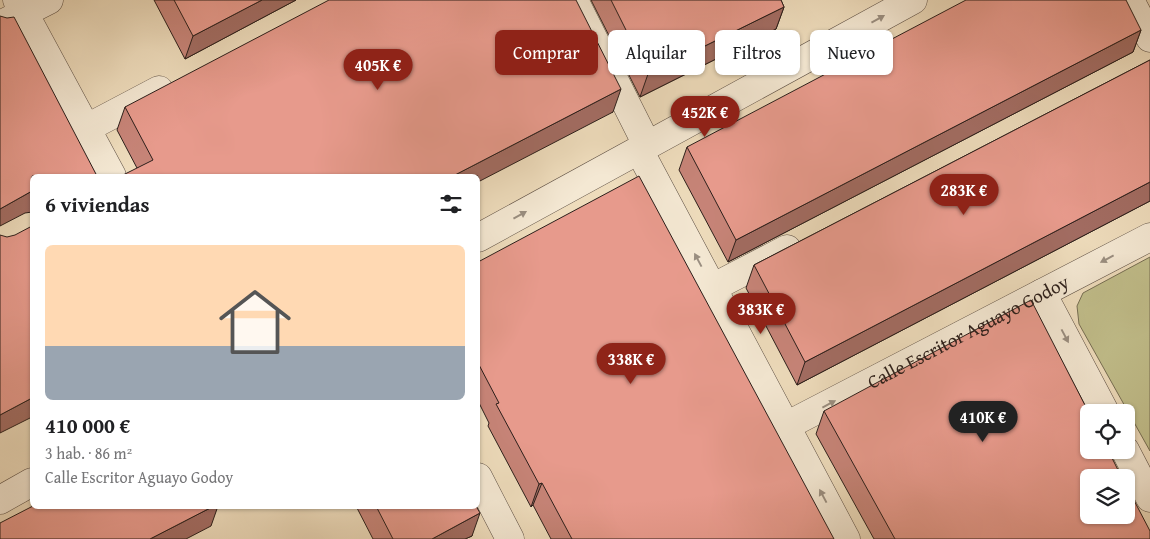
<!DOCTYPE html>
<html lang="es">
<meta charset="utf-8">
<style>
body{margin:0;font-family:"Gentium Book Plus",serif;background:#f6f6f6;color:#202124;height:100vh;display:flex;flex-direction:column;font-size:19px;white-space:nowrap}
*{box-sizing:border-box;margin:0}
p{font-size:16px;color:#757577}
.icon{flex:none;width:28px;height:28px;fill:none;stroke:currentColor;stroke-width:2;stroke-linecap:round;stroke-linejoin:round}
.map{position:relative;flex:1;overflow:hidden}
.side{position:absolute;left:30px;top:174px;width:450px;height:335px;display:flex;flex-direction:column;background:#fff;border-radius:8px;box-shadow:0 1px 4px #0004}
.side>*{flex:none}
.top-card{position:absolute;left:495px;top:30px;width:475px;height:45px;display:flex;gap:10px}
.fabs{position:absolute;left:1080px;top:404px;display:grid;gap:10px}
.fabs a{display:grid;place-items:center;width:55px;height:55px;border-radius:8px;background:#fff;box-shadow:0 1px 4px #0004;font-size:25px}
.price{position:absolute;translate:-50% -42px;padding:0 11px;border-radius:18px;background:#8f2418;color:#fff;font-size:16px;line-height:32px;filter:drop-shadow(0 1px 2px #0008)}
.price::after{content:'';position:absolute;left:50%;top:30px;width:15px;height:11px;margin-left:-8px;background:inherit;clip-path:polygon(0 0,100% 0,50% 100%)}
.price.selected{background:#222;color:#fff}
ul{padding:0;list-style:none}
li{display:grid;align-content:center;gap:10px;height:265px;padding:0 15px}
li+li{border-top:1px solid #e0e0e0}
li span{display:grid;place-items:center;height:155px;border-radius:8px;color:#555}
li>.icon{margin-inline-start:auto}
span .icon{width:90px;height:90px;fill:#fffc;stroke-width:1}
li b{font-size:21px}
h2{display:flex;justify-content:space-between;align-items:center;height:60px;padding:0 15px;font-size:21px}
.pill{padding:0 18px;border-radius:8px;background:#fff;box-shadow:0 1px 4px #0004;font-size:18px;line-height:45px}
.pill.selected{background:#8f2418;color:#fff}
.map>svg:first-child{display:block}
.green{fill:#c1be8b;stroke:#766e53}
.lines{fill:none;stroke-linecap:round;stroke-linejoin:round}
.minor-casing{stroke:#5c4e43;stroke-width:29}
.minor{stroke:#f4e8d3;stroke-width:28}
.wall{fill:#c78478;stroke:#2c1f1b}
.shaded-wall{fill:#a26c62;stroke:#2c1f1b}
.building{fill:#e79a8c;stroke:#2c1f1b}
.oneway{fill:#9a8e80}
.labels{text-anchor:middle;dominant-baseline:central;stroke-width:4;stroke-linejoin:round;paint-order:stroke}
.street-label{font-size:19px;fill:#2c1f1b;stroke:#f4e8d3}
</style>
<div class="map">
<svg width="1150" height="539" viewBox="0 0 1150 539">
<rect width="100%" height="100%" fill="#eedcbc"/>
<filter id="stains"><feTurbulence type="fractalNoise" baseFrequency=".004" numOctaves="4"/><feColorMatrix values="0 0 0 0 .2 0 0 0 0 .09 0 0 0 0 .02 0 0 0 .5 -.17"/></filter>
<radialGradient id="worn" r=".72"><stop offset=".6" stop-color="#630" stop-opacity="0"/><stop offset="1" stop-color="#630" stop-opacity=".3"/></radialGradient>
<!-- green -->
<path class="green" d="M1150 257V451L1079 324 1077 306 1083 293Z"/>
<g class="lines">
<!-- minor casing -->
<g class="minor-casing">
<g id="minor">
<path d="M17 0 112 176"/>
<path d="M574 0 647 145"/>
<path d="M1130 0 1150 38"/>
<path d="M0 25 49 0"/>
<path d="M87 128 159 90"/>
<path d="M639 150 846 539"/>
<path d="M478 238 913 0"/>
<path d="M712 288 787 249"/>
<path d="M1042 293 1105 412"/>
<path id="s1" d="M786 426 1150 237"/>
<path d="M1125 450 1150 498"/>
<path d="M478 477 510 539"/>
<path d="M0 500 32 482"/>
</g>
</g>
<!-- minor -->
<use href="#minor" class="minor"/>
</g>
<!-- wall -->
<path class="wall" d="M154 0H296L185 59Z
M591 0H781L784 7 776 29 640 97Z
M1141 30 1133 52 728 262 679 170 687 147Z
M1150 60V201L797 385 746 288 754 265Z
M125 107 613 112 137 168 117 130Z
M478 262 834 539H551L533 505 531 507 488 426 489 423 478 401Z
M824 411 1150 539H874L816 434Z
M356 506H476L472 536 465 539H373Z"/>
<!-- shaded-wall -->
<path class="shaded-wall" d="M262 0H296L185 59 193 36Z
M784 7 776 29 640 97 648 74Z
M1141 30 1133 52 728 262 736 240Z
M621 89 613 112 478 182V176H453Z
M1150 182V201L797 385 805 362Z
M32 191V212L25 213 0 226V209Z
M32 398V417L0 433V415Z
M542 483 533 505 531 507 539 484Z
M214 506H218L211 526 186 539H150Z
M480 513 472 536 465 539H432Z"/>
<!-- building -->
<path class="building" d="M174 0H262L193 36Z
M329 0H576L621 89 453 176H121L153 160 125 107Z
M611 0H781L784 7 648 74Z
M966 0H1126L1141 30 736 240 687 147Z
M0 16 7 18 14 17 97 176H32V191L0 209Z
M1150 60V182L805 362 754 265Z
M639 176 834 539H572L542 483 539 484 496 404 499 403 478 363V262Z
M32 226V398L0 415V235L7 237 15 235Z
M1031 300 1089 413V450H1108L1122 478H1089V515H1126V485L1150 531V539H895L824 411Z
M33 506H214L150 539H0V523Z
M376 506H476L480 513 432 539H393Z"/>
<!-- one-way arrows -->
<defs><path id="oneway-solid" d="M-6-.8H1V-3.2L6.5 0L1 3.2V.8H-6Z" transform="scale(1.25)"/></defs>
<g class="oneway">
<use href="#oneway-solid" transform="translate(878 19) rotate(-29)"/>
<use href="#oneway-solid" transform="translate(520 215) rotate(-29)"/>
<use href="#oneway-solid" transform="translate(1107 259) rotate(152)"/>
<use href="#oneway-solid" transform="translate(698 260) rotate(-118)"/>
<use href="#oneway-solid" transform="translate(1065 336) rotate(62)"/>
<use href="#oneway-solid" transform="translate(829 404) rotate(-28)"/>
<use href="#oneway-solid" transform="translate(823 496) rotate(-118)"/>
</g>
<g class="labels">
<!-- street labels -->
<g class="street-label">
<text stroke="none"><textPath href="#s1" startOffset="205">Calle Escritor Aguayo Godoy</textPath></text>
</g>
</g>
<rect width="100%" height="100%" filter="url(#stains)"/>
<rect width="100%" height="100%" fill="url(#worn)"/>
</svg>
<div class="fabs">
<a><svg class="icon" aria-label="locate" viewBox="0 0 24 24"><circle cx="12" cy="12" r="6"/><path d="M12 2v4M12 18v4M2 12h4M18 12h4"/></svg></a>
<a><svg class="icon" aria-label="layers" viewBox="0 0 24 24"><path d="M12 4l9 5-9 5-9-5zM3 14l9 5 9-5"/></svg></a>
</div>
<b class="price" style="left:378px;top:91px">405K €</b>
<b class="price" style="left:705px;top:138px">452K €</b>
<b class="price" style="left:964px;top:216px">283K €</b>
<b class="price" style="left:761px;top:335px">383K €</b>
<b class="price" style="left:631px;top:385px">338K €</b>
<b class="price selected" style="left:983px;top:443px">410K €</b>
<div class="top-card">
<a class="pill selected">Comprar</a>
<a class="pill">Alquilar</a>
<a class="pill">Filtros</a>
<a class="pill">Nuevo</a>
</div>
<section class="side">
<h2>6 viviendas<svg class="icon" aria-label="filters" viewBox="0 0 24 24"><path d="M4 7h16M4 17h16"/><circle cx="9" cy="7" r="2"/><circle cx="15" cy="17" r="2"/></svg></h2>
<ul>
<li><span style="background:linear-gradient(#ffd9b3 65%,#9aa5b1 0)"><svg class="icon" aria-label="home" viewBox="0 0 24 24"><path d="M3 11l9-7 9 7M6 9v11h12V9"/></svg></span><div><b>410 000 €</b><p>3 hab. · 86 m²</p><p>Calle Escritor Aguayo Godoy</p></div></li>
</ul>
</section>
</div>
